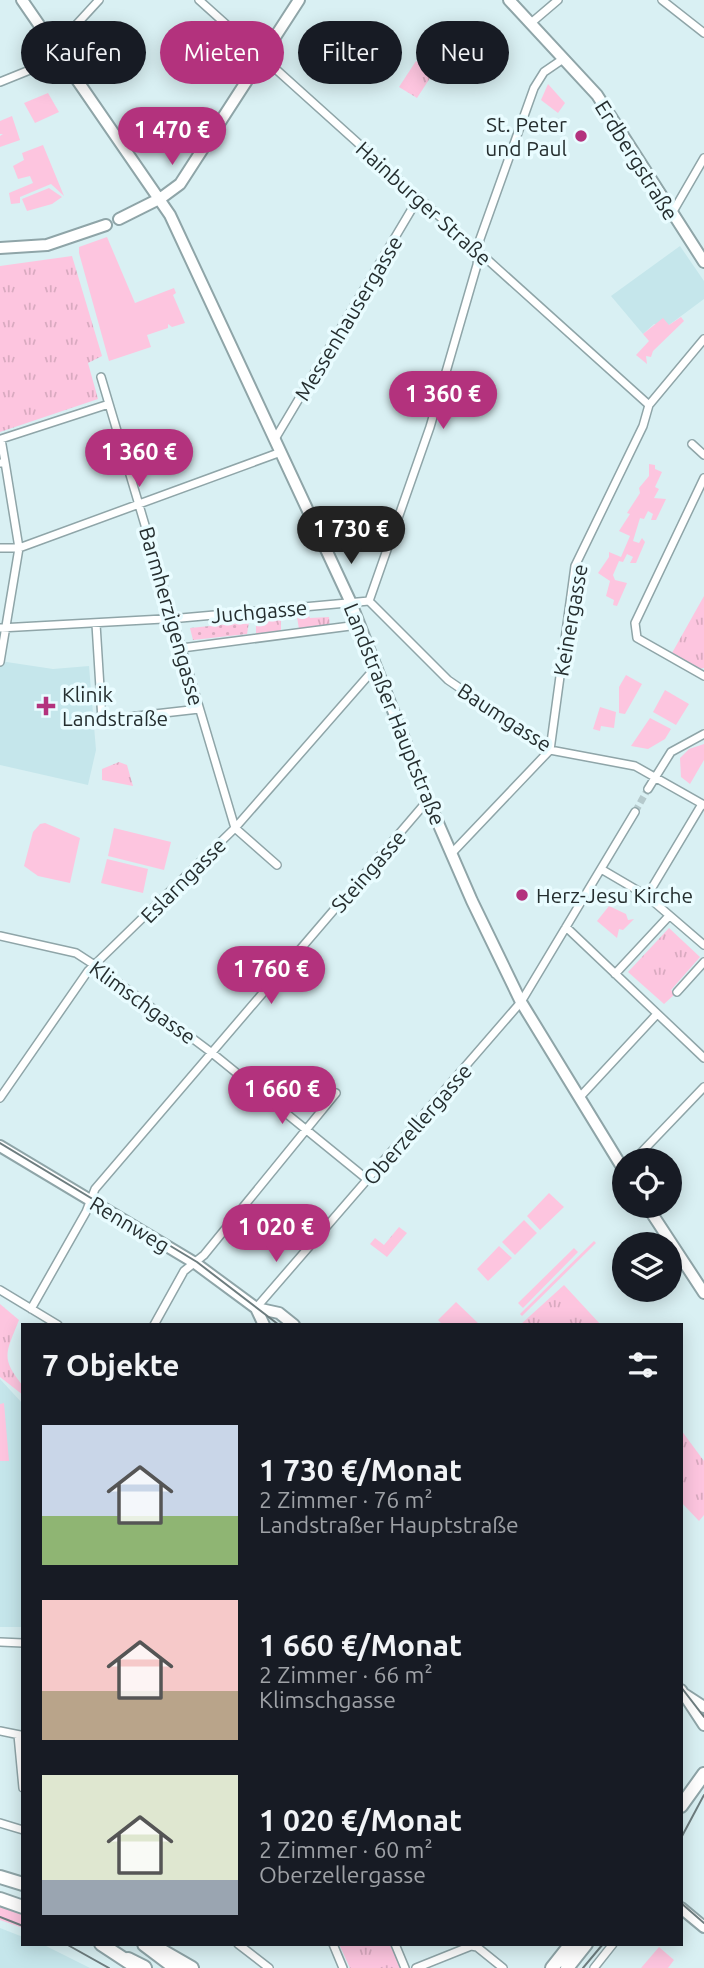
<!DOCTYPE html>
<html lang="de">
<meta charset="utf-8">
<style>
body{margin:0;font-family:Ubuntu,sans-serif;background:#242831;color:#f1f3f6;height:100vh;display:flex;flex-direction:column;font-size:26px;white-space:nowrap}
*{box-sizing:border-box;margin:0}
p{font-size:23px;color:#9ea1a6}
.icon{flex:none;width:38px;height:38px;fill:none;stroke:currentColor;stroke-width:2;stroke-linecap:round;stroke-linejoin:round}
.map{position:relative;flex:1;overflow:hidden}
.panel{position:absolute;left:21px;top:1323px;width:662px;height:623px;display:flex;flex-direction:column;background:#171b24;border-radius:0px;box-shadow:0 4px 18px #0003}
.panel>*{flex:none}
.top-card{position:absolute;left:21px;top:21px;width:663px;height:63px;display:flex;gap:14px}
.tools{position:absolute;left:612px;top:1148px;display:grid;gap:14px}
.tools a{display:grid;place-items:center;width:70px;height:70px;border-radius:50%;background:#171b24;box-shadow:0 4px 18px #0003;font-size:35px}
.price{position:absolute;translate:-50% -60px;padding:0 16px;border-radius:24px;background:#b3327d;color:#fff;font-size:23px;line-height:46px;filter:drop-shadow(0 2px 4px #0008)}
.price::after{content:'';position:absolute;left:50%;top:42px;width:21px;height:16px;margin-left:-10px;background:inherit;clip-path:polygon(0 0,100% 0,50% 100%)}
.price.active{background:#222;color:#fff}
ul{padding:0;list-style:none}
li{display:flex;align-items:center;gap:21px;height:175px;padding:0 21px}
li span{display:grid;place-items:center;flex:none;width:196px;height:140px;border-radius:0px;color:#555}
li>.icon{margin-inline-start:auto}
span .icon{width:84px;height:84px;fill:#fffc;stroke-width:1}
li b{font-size:30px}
h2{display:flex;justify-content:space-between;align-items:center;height:84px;padding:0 21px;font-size:30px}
.pill{padding:0 24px;border-radius:32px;background:#171b24;box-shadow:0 4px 18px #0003;font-size:24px;line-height:63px}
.pill.active{background:#b3327d;color:#fff}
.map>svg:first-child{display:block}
.built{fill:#c5e6eb}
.grass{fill:#fdc5df}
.park{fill:url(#park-tufts)}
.garden{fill:url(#garden-dots)}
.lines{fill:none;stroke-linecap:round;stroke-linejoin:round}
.street-tunnel{stroke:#b5c9cc;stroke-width:7;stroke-dasharray:7 3.5;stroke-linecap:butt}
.street-casing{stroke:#8fa5a8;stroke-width:10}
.secondary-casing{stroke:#8fa5a8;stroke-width:14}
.primary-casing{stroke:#8fa5a8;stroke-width:16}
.highway-casing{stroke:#8fa5a8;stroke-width:18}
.street{stroke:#fff;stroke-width:7}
.secondary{stroke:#fff;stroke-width:10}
.primary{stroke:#fff;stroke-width:12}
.highway{stroke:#fff;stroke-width:14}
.tram{stroke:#6e7d7f;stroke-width:2}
.poi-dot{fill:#b3327d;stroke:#e9fcff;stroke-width:2.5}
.labels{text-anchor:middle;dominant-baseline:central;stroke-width:7;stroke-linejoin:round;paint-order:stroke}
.poi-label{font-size:21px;fill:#252e2f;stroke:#e9fcff;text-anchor:start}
.street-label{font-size:21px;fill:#252e2f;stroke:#e9fcff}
</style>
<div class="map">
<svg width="704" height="1968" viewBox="0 0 704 1968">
<defs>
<pattern id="park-tufts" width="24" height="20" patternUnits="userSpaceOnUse" patternTransform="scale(1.75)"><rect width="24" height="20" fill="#fdc5df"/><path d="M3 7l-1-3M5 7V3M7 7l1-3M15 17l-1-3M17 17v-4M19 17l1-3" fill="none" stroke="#d9aac0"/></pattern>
<pattern id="garden-dots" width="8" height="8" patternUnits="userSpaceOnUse" patternTransform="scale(1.75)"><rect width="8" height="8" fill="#fdc5df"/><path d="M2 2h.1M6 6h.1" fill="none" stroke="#d9aac0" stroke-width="1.8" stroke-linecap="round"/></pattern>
</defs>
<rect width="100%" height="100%" fill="#d9f0f3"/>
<!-- built -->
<path class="built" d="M680 246 704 281V299L669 325 654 324 643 334 611 296Z
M0 661 53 669 89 666 96 750 88 785 0 765Z
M0 1379 23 1404V1627H0Z
M0 1928 23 1937V1944H42L90 1968H0Z"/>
<!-- grass -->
<path class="grass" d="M548 84 565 103 558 113 541 100Z
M48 93 59 112 35 123 24 103Z
M12 116 20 140 0 147V136L3 134H0V121Z
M43 145 64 196 51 184 20 197V203L11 204 9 193 33 183 30 176 18 179 13 166 24 160 22 153Z
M49 188 62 197 52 204 27 211 22 199Z
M107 237 135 303 174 288 176 293 173 295 185 323 172 327 168 324V328L147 335 151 347 109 361 79 253V247Z
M681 317 684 321 653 351 651 357 646 356 647 364 636 355 649 341 643 334 663 318 669 325Z
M649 464 655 465V469L662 472 655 487 659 489 654 498 666 499 656 520H651L653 514 648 511 644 519 640 518 633 541 639 543 642 538 645 542 636 563H630L633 557 627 554 623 562 619 561 613 575 615 580 627 583 617 606 613 605 614 600 606 596 610 581 598 573 609 557V552L621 557 630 536 619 531 630 514 627 513 640 493 639 488 649 476Z
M626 675 642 684 625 714 619 713V687Z
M665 690 689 704 676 725 653 712Z
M600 707 616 712 614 728 601 726 600 731 593 729Z
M650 718 671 729 665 739 648 749 631 746Z
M704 744V760L690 784 681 777 680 758 689 749Z
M45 823 80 838 70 883 38 876 24 866 33 832 40 824Z
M114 828 171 842 164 870 108 856Z
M107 859 148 869 143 893 101 883Z
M609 906 626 914 628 920 634 919 623 930 619 929 617 938 597 921Z
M549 1193 564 1207 540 1230 527 1216Z
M524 1220 537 1233 515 1255 502 1242Z
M594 1241 596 1243 522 1316 520 1314Z
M499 1246 512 1258 488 1281 477 1269Z
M574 1248 578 1252 523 1308 518 1303Z
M456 1302 480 1325H443L438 1320Z
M4 1403 9 1461H0V1404Z
M0 1905 23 1913V1928L0 1920Z
M659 1947 674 1960 668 1968H641Z"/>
<!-- park -->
<path class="park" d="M416 61 434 72 417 98 399 87Z
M72 256 102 356 88 363 98 399 0 432V266Z
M704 596V668L699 669 672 653Z
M309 616 310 618 329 617 330 626 299 629 297 617Z
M281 618V631L256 634V620Z
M119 762 127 765 133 786 102 780V769Z
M669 928 700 957 671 990 675 994 664 1004 628 972Z
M399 1227 407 1233 387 1257 370 1244 375 1238 384 1245Z
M564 1285 601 1325H520Z
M0 1304 19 1320C6 1353 0 1358 23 1386V1395L0 1377Z
M681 1430 704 1461V1515L699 1521 681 1502Z
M339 1944H391L400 1968H350Z"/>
<!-- garden -->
<path class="garden" d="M249 622 247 634 193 640 190 628Z"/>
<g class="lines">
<!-- street-tunnel -->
<path class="street-tunnel" d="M635 812 648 789"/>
<!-- street casing -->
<g class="street-casing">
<path id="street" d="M199 0 649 405
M662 0 704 33
M531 23 558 0
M64 38 99 0
M0 82 62 57
M671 215 704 158
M101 377 235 828 277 865
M275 439 419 197
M692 444 704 455
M1 463 5 462 1 439 109 404
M704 478 635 623 637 638 704 676
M0 548H19L281 452
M369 601 430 427 477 265 480 239 534 88 544 72 563 59
M369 601 448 680 550 750 635 766 704 805
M96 624 102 720 199 709
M0 628 181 618 369 601
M182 648 358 625
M0 662 19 548 5 462
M648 789 671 752 704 734
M451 854 550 750 575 566 643 426 649 405 704 339
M601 869 647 896 704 945
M647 896 702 804
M566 927 704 1058
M0 936 76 953 96 966 212 1053 368 1180
M615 974 669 916
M677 992 704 962
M0 1098 88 971 235 828 375 668
M579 1098 657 1014
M634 1160 704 1087
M0 1290 58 1325
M256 1308 521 1002 635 812
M31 1309 86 1212 95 1189 428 800
M154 1325 184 1271 204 1255 336 1093
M0 1642 23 1643
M0 1731 20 1735
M18 1735 23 1788
M0 1823 23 1830
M238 1944 269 1968
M333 1944 343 1968
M395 1944 405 1968
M416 1968 471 1946 477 1947 503 1968
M594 1968 613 1944"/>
</g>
<!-- secondary casing -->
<g class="secondary-casing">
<path id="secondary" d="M22 0 170 215 351 603 428 800 472 901 521 1002 625 1172
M509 0 597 95 704 262
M119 219 161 198 180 184 299 0
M0 248 47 245 106 225
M0 1146 195 1263 256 1308 279 1313 294 1325
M647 1206 704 1293
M256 1308 264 1325
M681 1690 704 1725
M684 1694 704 1707
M681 1908 704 1927"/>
</g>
<!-- primary casing -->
<g class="primary-casing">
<path id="primary" d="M681 1806 704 1774
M0 1877 23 1884
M0 1899 23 1907
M101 1944 136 1967
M159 1949 192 1968
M552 1968 571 1944
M567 1968 586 1944"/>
</g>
<!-- highway casing -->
<g class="highway-casing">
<path id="highway" d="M145 1944 177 1968
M128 1960 144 1968"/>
</g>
<!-- street -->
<use href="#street" class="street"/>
<!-- secondary -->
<use href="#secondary" class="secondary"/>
<!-- primary -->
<use href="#primary" class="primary"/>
<!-- highway -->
<use href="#highway" class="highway"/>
<!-- tram -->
<path class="tram" d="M0 1143 197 1262 279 1325
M681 1687 704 1717
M681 1838 704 1795
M681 1903 704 1923
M0 1917 23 1926
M66 1944 109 1968
M583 1968 603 1944"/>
</g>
<!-- markers -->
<g class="poi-dot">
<circle cx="581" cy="136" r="7"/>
<path d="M42.5 695.5h7v7h7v7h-7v7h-7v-7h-7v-7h7z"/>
<circle cx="522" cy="895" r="7"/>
</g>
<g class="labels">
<!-- poi labels -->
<g class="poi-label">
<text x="567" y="124" text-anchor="end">St. Peter<tspan x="567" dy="24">und Paul</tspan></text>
<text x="62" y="694">Klinik<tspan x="62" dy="24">Landstraße</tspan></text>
<text x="536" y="895">Herz-Jesu Kirche</text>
</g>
<!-- street labels -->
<g class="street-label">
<text transform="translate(637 160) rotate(58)">Erdbergstraße</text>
<text transform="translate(424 203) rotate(42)">Hainburger Straße</text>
<text transform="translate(348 318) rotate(-59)">Messenhausergasse</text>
<text transform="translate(259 611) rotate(-5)">Juchgasse</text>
<text transform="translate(172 616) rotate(74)">Barmherzigengasse</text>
<text transform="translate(570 620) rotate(-80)">Keinergasse</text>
<text transform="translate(395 714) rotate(68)">Landstraßer Hauptstraße</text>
<text transform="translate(505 717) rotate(33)">Baumgasse</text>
<text transform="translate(368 871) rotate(-49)">Steingasse</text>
<text transform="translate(183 880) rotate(-45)">Eslarngasse</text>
<text transform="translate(143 1002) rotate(36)">Klimschgasse</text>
<text transform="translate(417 1124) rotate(-49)">Oberzellergasse</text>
<text transform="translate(130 1224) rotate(31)">Rennweg</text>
</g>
</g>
</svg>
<div class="tools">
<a><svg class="icon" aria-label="locate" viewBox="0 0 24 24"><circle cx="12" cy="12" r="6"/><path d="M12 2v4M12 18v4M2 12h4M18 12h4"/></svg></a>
<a><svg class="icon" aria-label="layers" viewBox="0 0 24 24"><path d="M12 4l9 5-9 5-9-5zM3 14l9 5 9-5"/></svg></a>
</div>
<b class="price" style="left:172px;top:167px">1 470 €</b>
<b class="price" style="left:443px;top:431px">1 360 €</b>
<b class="price" style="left:139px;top:489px">1 360 €</b>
<b class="price active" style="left:351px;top:566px">1 730 €</b>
<b class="price" style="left:271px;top:1006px">1 760 €</b>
<b class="price" style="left:282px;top:1126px">1 660 €</b>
<b class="price" style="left:276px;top:1264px">1 020 €</b>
<div class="top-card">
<a class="pill">Kaufen</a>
<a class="pill active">Mieten</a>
<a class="pill">Filter</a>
<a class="pill">Neu</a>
</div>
<section class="panel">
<h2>7 Objekte<svg class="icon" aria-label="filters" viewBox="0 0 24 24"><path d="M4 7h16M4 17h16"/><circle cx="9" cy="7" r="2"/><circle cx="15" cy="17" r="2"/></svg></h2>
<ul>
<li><span style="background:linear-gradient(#c9d6e8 65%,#8fb573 0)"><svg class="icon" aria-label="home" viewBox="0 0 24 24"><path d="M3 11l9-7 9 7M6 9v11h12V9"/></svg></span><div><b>1 730 €/Monat</b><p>2 Zimmer · 76 m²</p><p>Landstraßer Hauptstraße</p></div></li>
<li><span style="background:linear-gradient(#f6c9c9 65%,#b9a48a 0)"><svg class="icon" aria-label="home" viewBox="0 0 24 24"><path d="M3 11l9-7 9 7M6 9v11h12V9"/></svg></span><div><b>1 660 €/Monat</b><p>2 Zimmer · 66 m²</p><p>Klimschgasse</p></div></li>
<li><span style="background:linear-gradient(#dfe7d0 75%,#9aa5b1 0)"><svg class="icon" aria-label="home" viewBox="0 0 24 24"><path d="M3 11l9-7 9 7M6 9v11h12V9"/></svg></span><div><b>1 020 €/Monat</b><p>2 Zimmer · 60 m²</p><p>Oberzellergasse</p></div></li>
</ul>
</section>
</div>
